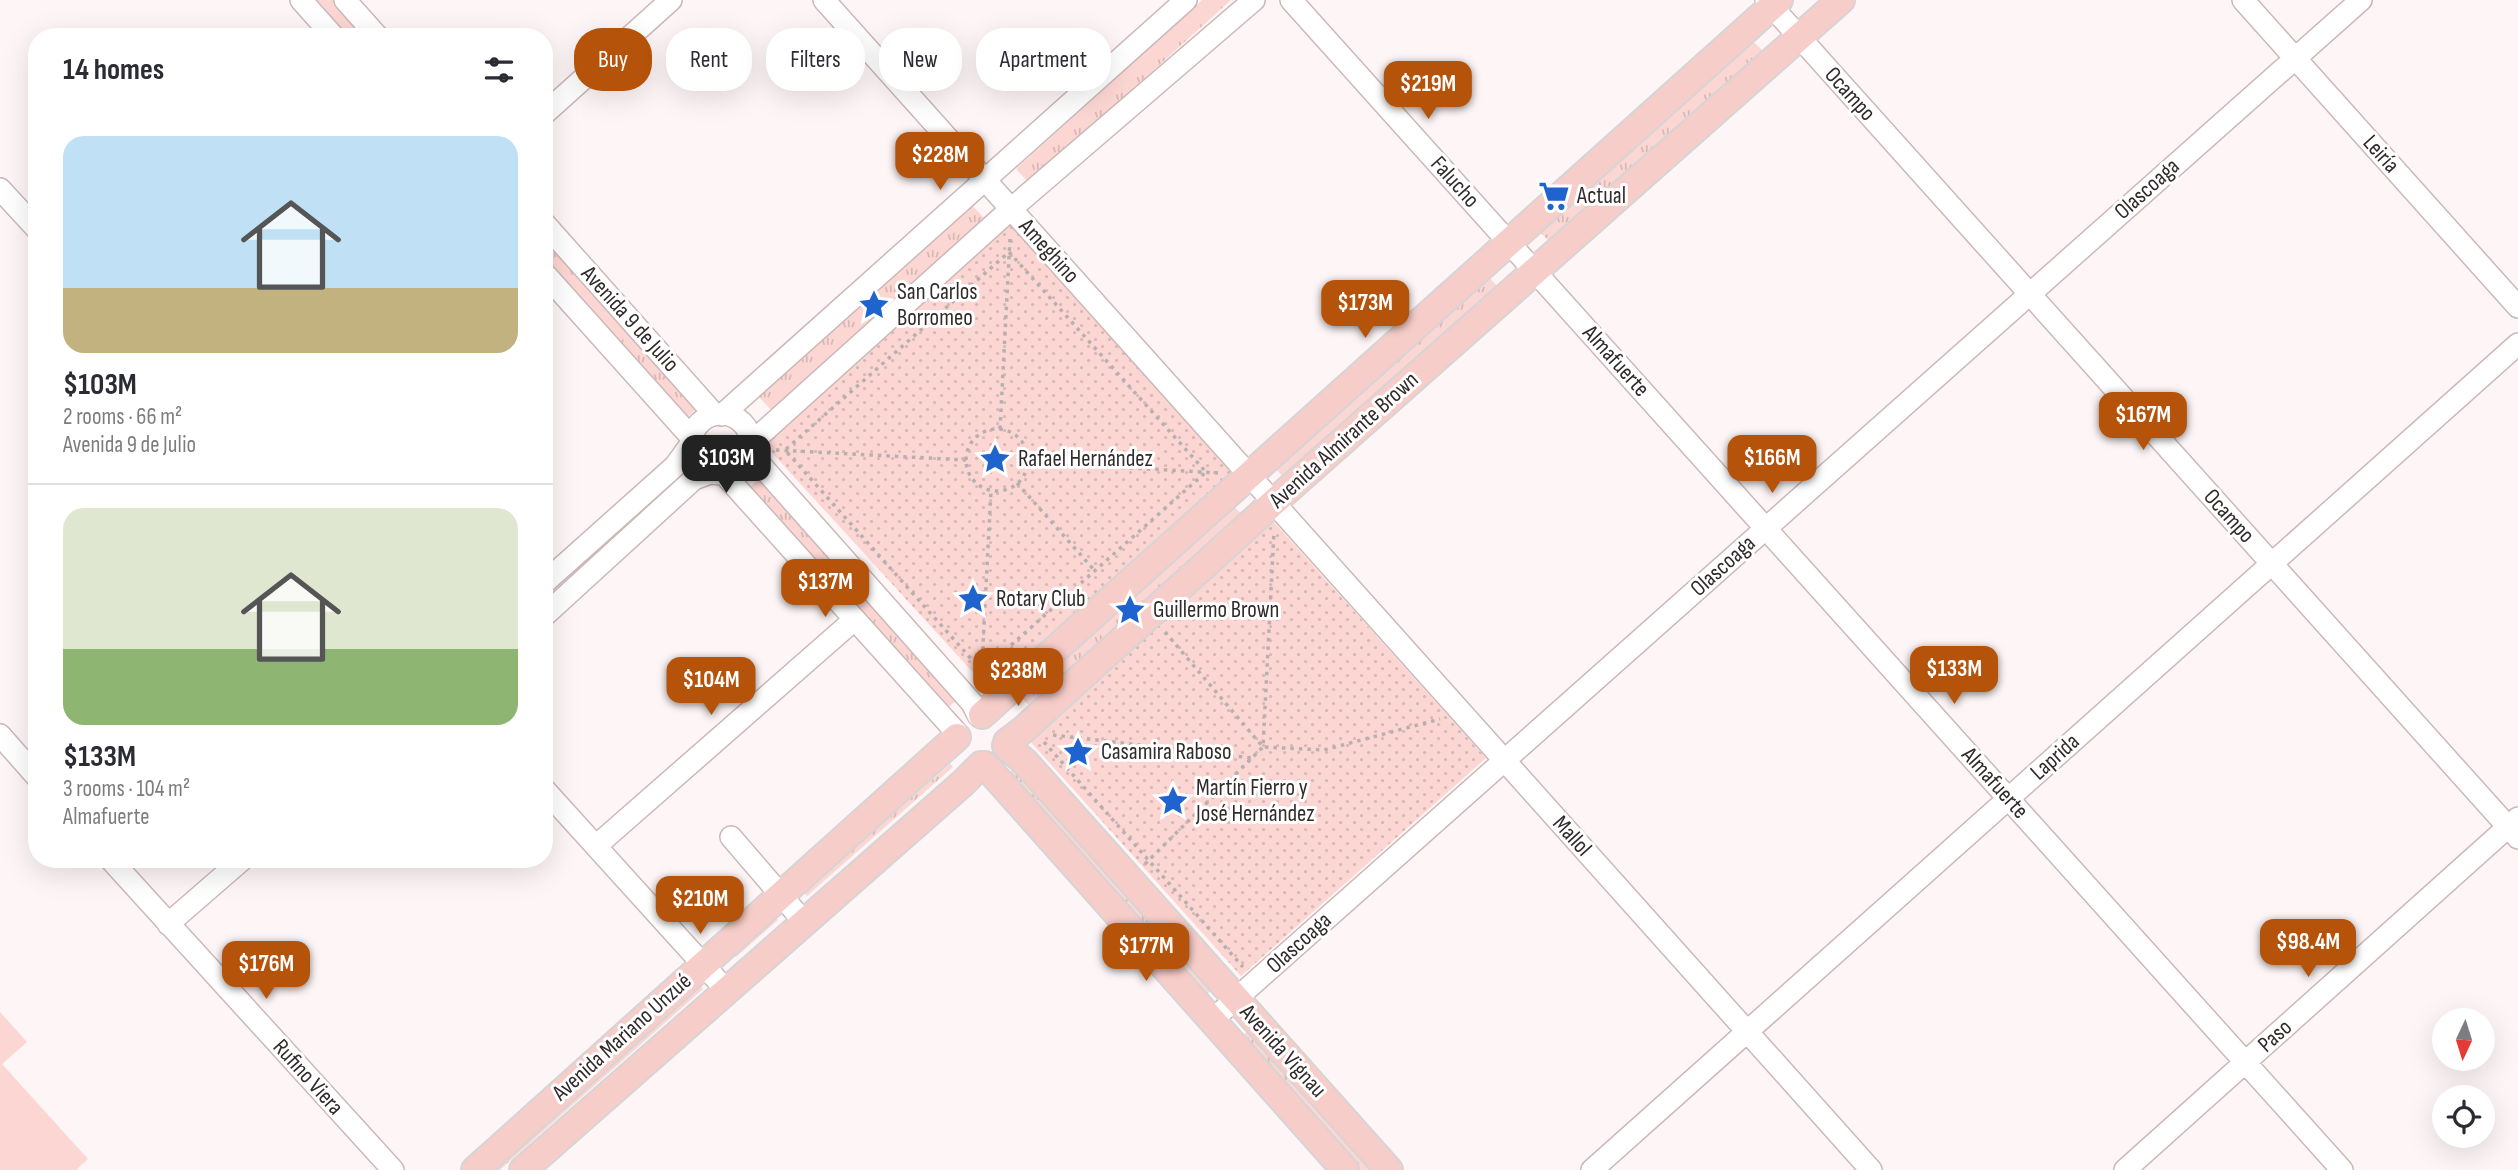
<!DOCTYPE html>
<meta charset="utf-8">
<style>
body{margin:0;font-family:"Sofia Sans Condensed",sans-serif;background:#f7f7f7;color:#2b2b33;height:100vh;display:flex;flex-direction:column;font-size:26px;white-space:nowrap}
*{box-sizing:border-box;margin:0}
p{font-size:23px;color:#7c7c81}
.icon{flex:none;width:38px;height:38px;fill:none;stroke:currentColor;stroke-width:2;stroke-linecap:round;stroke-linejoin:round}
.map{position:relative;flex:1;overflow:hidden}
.sheet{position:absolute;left:28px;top:28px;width:525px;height:840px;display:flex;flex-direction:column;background:#fff;border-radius:28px;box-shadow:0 7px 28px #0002}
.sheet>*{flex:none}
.hud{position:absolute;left:574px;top:28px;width:665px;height:63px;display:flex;gap:14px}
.needle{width:46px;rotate:184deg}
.tools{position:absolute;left:2432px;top:1008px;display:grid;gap:14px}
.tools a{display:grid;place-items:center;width:63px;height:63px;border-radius:50%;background:#fff;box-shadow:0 7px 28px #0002;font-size:35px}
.price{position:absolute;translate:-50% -60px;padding:0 16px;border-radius:14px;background:#b45309;color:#fff;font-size:23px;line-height:46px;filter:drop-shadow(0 2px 4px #0008)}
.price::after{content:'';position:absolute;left:50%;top:42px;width:21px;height:16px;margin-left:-10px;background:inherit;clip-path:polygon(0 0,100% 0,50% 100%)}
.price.selected{background:#222;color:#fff}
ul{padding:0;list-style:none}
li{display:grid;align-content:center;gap:14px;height:371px;padding:0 35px}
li+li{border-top:2px solid #e1e1e2}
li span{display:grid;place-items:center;height:217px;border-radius:21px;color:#555}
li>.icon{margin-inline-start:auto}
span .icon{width:126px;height:126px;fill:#fffc;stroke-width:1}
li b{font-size:30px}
h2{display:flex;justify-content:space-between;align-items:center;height:84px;padding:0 35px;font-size:30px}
.pill{padding:0 24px;border-radius:28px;background:#fff;box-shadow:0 7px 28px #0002;font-size:24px;line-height:63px}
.pill.selected{background:#b45309;color:#fff}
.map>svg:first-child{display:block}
.grass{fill:url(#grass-tufts)}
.park{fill:url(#park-dots)}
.pitch{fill:#fcd6d2}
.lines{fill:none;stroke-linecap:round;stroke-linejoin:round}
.minor-casing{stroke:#cbb9b7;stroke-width:24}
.major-casing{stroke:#d6d4d4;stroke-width:30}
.path{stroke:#b7b0b0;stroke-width:3.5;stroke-dasharray:3.5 5;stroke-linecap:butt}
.minor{stroke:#fff;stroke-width:21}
.major{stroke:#f7cdc9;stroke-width:26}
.labels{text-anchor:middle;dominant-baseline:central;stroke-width:6;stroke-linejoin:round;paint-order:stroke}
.street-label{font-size:23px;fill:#312a2a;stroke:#fff}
.poi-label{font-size:23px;fill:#312a2a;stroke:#fff;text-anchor:start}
</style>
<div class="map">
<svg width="2518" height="1170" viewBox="0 0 2518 1170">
<defs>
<pattern id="grass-tufts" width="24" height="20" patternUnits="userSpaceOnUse" patternTransform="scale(1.75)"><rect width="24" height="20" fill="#fcd6d2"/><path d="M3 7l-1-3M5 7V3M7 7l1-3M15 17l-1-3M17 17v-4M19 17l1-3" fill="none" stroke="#d8b8b4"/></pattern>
<pattern id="park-dots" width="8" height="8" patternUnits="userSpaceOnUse" patternTransform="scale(1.75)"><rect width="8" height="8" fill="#fcd6d2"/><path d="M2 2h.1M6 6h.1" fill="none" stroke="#d8b8b4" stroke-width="1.8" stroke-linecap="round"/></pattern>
</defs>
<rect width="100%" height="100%" fill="#fef6f6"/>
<!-- grass -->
<path class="grass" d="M316 0H337L369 37H348Z
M1202 0H1231L1029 183 1016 169Z
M1752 40 1766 54 1554 246 1540 232Z
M971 204 984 218 772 411 759 397Z
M544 237 696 409 684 420 544 261Z
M1485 273 1498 287 1286 480 1272 465Z
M684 469 687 473 594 555 591 551Z
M761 477 957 700 945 710 749 488Z
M1231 503 1244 517 1032 709 1019 695Z
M950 764 953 767 807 896 804 893Z
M1019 764 1215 987 1204 997 1007 774Z
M775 917 778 920 736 957 733 954Z
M700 986 703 989 500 1170H494Z
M1252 1027 1378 1170H1357L1240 1038Z"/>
<!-- park -->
<path class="park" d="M1006 218 1237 474 990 691 764 444Z
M1274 522 1486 758 1241 976 1029 740Z"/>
<!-- pitch -->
<path class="pitch" d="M0 1012 27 1042 2 1064 88 1159 76 1170H0Z"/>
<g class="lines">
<!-- minor casing -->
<g class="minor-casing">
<path id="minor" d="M301 0 334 37
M345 0 378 37
M824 0 1871 1170
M1291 0 2342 1170
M1766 0 2518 838
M2243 0 2518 307
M544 114 671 0
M0 189 37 229
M544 223 715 415
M544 273 692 438
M691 444a30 30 0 1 1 60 0a30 30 0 1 1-60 0Z
M722 415 1186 0
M751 443 1011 209 1254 0
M750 453 972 703 978 715
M724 474 957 733
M544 583 675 466 691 444
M544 616 694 479 713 472
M0 735 37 777
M544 789 727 991
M731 837 805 923
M596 846 854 620
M110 859 393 1170
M168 924 243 859
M1211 1021 2361 0
M1592 1170 2518 344
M2125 1170 2518 818"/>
</g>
<!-- major casing -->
<g class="major-casing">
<path id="major" d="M982 715 1779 0
M1007 742 1023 730 1274 502 1841 0
M1006 746 1025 762 1389 1170
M985 765 1345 1170
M475 1170 957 737
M523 1170 963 783 981 765"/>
</g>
<!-- path -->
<path class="path" d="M1009 252 1206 472 982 671 785 450Z
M1000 429 1010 239
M966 460a31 31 0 1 1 62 0a31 31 0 1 1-62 0Z
M776 450 966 460
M1028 462 1218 473
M1017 483 1095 571
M1165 632 1263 747 1324 750 1440 719
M981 684 991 490
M1053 735 1252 758
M1044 742 1243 967
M1145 864 1263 747 1274 532"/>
<!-- minor -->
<use href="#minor" class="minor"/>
<!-- major -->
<use href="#major" class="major"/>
</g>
<!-- icons -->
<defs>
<g id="supermarket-bare" transform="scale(2.415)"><path d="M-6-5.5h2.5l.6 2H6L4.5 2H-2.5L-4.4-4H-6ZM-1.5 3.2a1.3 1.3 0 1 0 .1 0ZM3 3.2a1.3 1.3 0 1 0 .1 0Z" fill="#1e63ce" stroke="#fff" stroke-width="2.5" paint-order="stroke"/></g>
<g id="sight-bare" transform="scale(2.415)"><path d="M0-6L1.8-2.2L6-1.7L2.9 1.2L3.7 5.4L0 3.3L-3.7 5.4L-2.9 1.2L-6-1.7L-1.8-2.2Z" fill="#1e63ce" stroke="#fff" stroke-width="2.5" paint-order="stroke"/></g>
</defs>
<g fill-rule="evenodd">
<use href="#supermarket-bare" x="1554" y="196"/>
<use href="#sight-bare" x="874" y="305"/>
<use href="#sight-bare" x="995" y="459"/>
<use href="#sight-bare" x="973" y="599"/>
<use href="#sight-bare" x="1130" y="610"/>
<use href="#sight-bare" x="1078" y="752"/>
<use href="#sight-bare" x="1173" y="801"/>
</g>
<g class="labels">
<!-- street labels -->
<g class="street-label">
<text transform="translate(1850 94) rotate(48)">Ocampo</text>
<text transform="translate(2381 154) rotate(48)">Leiría</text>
<text transform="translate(1455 182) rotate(48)">Falucho</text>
<text transform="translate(2147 189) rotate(-42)">Olascoaga</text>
<text transform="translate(1049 251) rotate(48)">Ameghino</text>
<text transform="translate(630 319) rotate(48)">Avenida 9 de Julio</text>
<text transform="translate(1616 361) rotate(48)">Almafuerte</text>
<text transform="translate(1344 440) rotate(-42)">Avenida Almirante Brown</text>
<text transform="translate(2229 516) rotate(48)">Ocampo</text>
<text transform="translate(1723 566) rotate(-42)">Olascoaga</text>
<text transform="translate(2055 757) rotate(-42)">Laprida</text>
<text transform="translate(1995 783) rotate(48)">Almafuerte</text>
<text transform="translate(1572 836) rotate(48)">Mallol</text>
<text transform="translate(1299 943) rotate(-42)">Olascoaga</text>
<text transform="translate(2275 1036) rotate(-42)">Paso</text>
<text transform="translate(622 1037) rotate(-42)">Avenida Mariano Unzué</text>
<text transform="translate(1283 1051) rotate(48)">Avenida Vignau</text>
<text transform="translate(308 1077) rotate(48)">Rufino Viera</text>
</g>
<!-- poi labels -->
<g class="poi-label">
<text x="1577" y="196">Actual</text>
<text x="897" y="292">San Carlos<tspan x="897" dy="26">Borromeo</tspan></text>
<text x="1018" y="459">Rafael Hernández</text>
<text x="996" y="599">Rotary Club</text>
<text x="1153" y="610">Guillermo Brown</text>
<text x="1101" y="752">Casamira Raboso</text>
<text x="1196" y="788">Martín Fierro y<tspan x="1196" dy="26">José Hernández</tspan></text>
</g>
</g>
</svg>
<div class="tools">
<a><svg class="needle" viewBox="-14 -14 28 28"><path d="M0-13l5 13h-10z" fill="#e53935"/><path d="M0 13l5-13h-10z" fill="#7c7c81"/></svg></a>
<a><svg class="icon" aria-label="locate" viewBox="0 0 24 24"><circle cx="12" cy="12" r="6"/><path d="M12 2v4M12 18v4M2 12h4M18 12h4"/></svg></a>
</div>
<b class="price" style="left:1428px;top:121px">$219M</b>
<b class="price" style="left:940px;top:192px">$228M</b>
<b class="price" style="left:1365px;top:340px">$173M</b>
<b class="price" style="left:2143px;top:452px">$167M</b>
<b class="price selected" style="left:726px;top:495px">$103M</b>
<b class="price" style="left:1772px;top:495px">$166M</b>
<b class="price" style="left:825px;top:619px">$137M</b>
<b class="price" style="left:1954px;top:706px">$133M</b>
<b class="price" style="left:1018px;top:708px">$238M</b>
<b class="price" style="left:711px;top:717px">$104M</b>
<b class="price" style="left:700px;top:936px">$210M</b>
<b class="price" style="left:2308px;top:979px">$98.4M</b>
<b class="price" style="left:1146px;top:983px">$177M</b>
<b class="price" style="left:266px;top:1001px">$176M</b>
<div class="hud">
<a class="pill selected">Buy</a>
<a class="pill">Rent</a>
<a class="pill">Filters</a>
<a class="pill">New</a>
<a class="pill">Apartment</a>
</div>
<section class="sheet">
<h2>14 homes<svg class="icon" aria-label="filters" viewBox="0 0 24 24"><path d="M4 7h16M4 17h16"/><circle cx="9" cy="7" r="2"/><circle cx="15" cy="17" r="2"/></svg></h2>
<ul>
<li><span style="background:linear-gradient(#bfe0f5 70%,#c2b280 0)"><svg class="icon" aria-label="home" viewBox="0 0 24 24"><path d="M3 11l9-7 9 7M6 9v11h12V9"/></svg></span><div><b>$103M</b><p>2 rooms · 66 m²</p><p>Avenida 9 de Julio</p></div></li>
<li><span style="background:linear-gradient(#dfe7d0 65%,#8fb573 0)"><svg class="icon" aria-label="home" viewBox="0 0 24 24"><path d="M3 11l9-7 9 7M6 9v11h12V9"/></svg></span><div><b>$133M</b><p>3 rooms · 104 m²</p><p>Almafuerte</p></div></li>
</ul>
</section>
</div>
